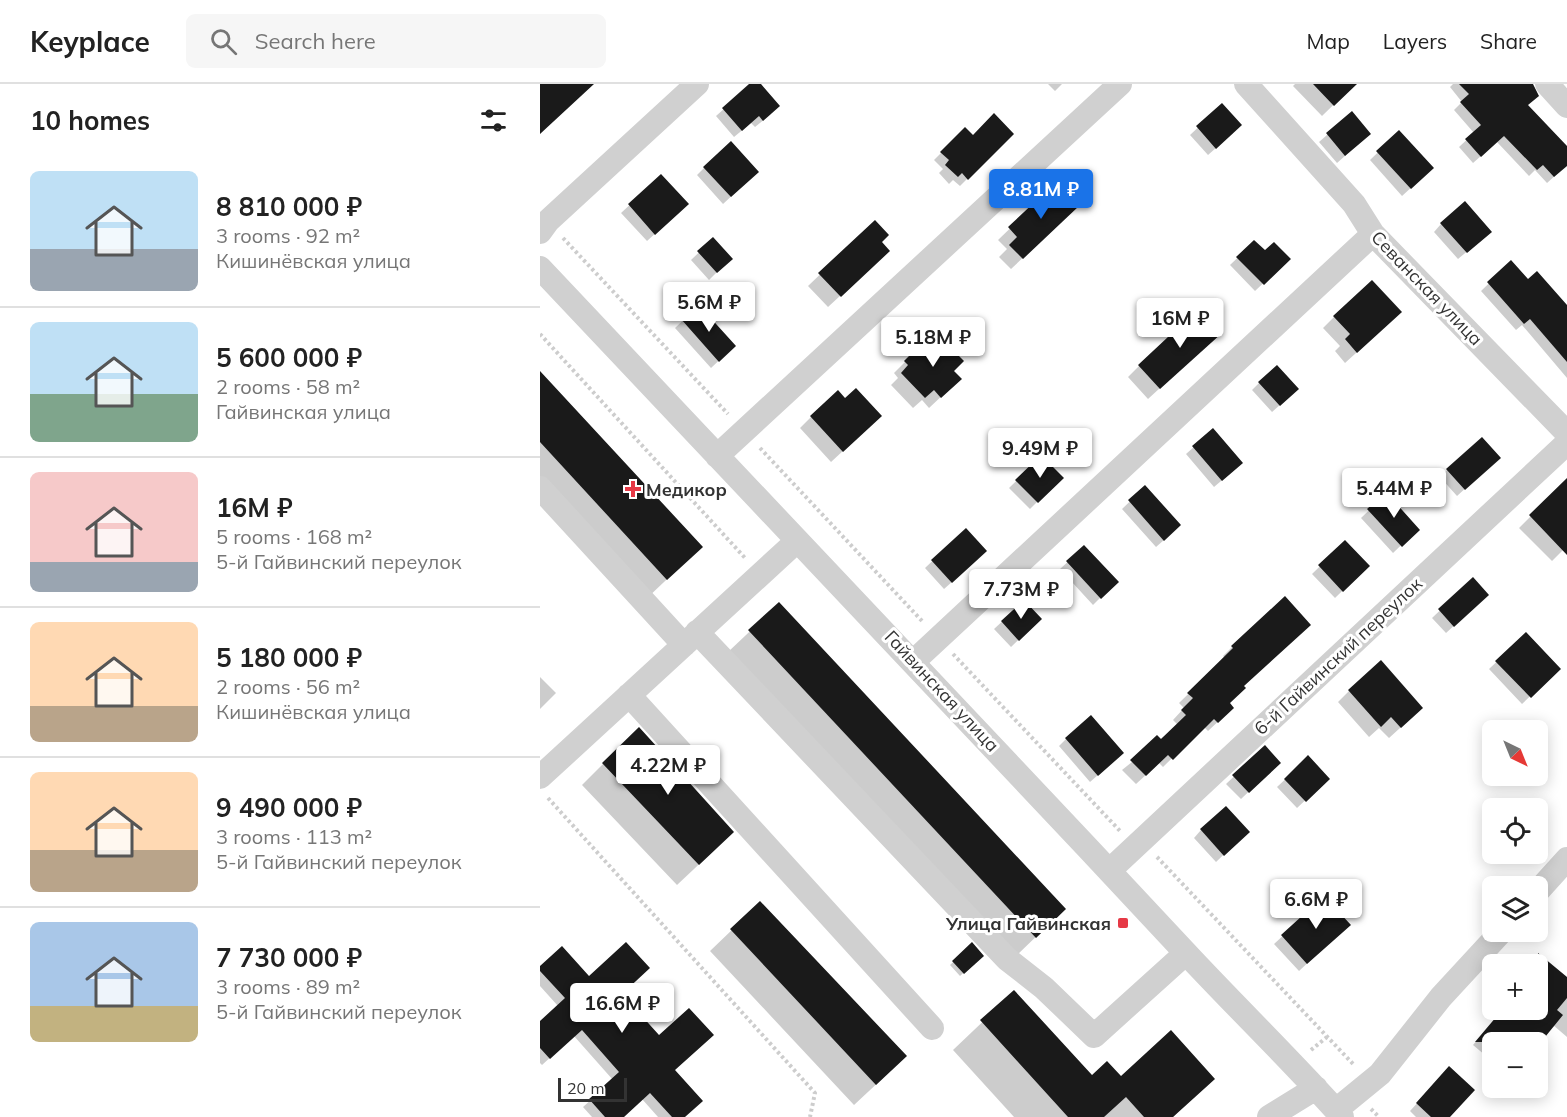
<!DOCTYPE html>
<meta charset="utf-8">
<style>
body{margin:0;font-family:Mulish,sans-serif;background:#f6f6f6;color:#222;height:100vh;display:flex;flex-direction:column;font-size:22px;white-space:nowrap}
*{box-sizing:border-box;margin:0}
p{font-size:20px;color:#767676}
.icon{flex:none;width:33px;height:33px;fill:none;stroke:currentColor;stroke-width:2;stroke-linecap:round;stroke-linejoin:round}
.map{position:relative;flex:1;overflow:hidden}
.panel{display:flex;flex-direction:column;background:#fff;width:540px}
.panel>*{flex:none}
.needle{width:39px;rotate:137deg}
.controls{position:absolute;left:942px;top:636px;display:grid;gap:12px}
.controls a{display:grid;place-items:center;width:66px;height:66px;border-radius:9px;background:#fff;box-shadow:0 3px 15px #0003;font-size:30px}
.scale{position:absolute;left:18px;bottom:15px;width:69px;box-sizing:border-box;padding-left:6px;border:3px solid #333;border-top:0;font-size:16px;line-height:21px;white-space:nowrap;color:#333;-webkit-text-stroke:4px #fff;paint-order:stroke}
.price{position:absolute;translate:-50% -51px;padding:0 14px;border-radius:6px;background:#fff;color:#222;font-size:20px;line-height:39px;filter:drop-shadow(0 2px 3px #0008)}
.price::after{content:'';position:absolute;left:50%;top:36px;width:18px;height:14px;margin-left:-9px;background:inherit;clip-path:polygon(0 0,100% 0,50% 100%)}
.price.selected{background:#1a73e8;color:#fff}
ul{padding:0;list-style:none}
li{display:flex;align-items:center;gap:18px;height:150px;padding:0 30px}
li+li{border-top:2px solid #e0e0e0}
li span{display:grid;place-items:center;flex:none;width:168px;height:120px;border-radius:9px;color:#555}
li>.icon{margin-inline-start:auto}
span .icon{width:72px;height:72px;fill:#fffc;stroke-width:1}
li b{font-size:26px}
h2{display:flex;justify-content:space-between;align-items:center;height:72px;padding:0 30px;font-size:26px}
header{display:flex;align-items:center;gap:36px;box-sizing:border-box;height:84px;padding:0 30px;background:#fff;border-bottom:2px solid #e0e0e0}
header strong{font-size:28px}
nav{display:flex;gap:33px;margin-inline-start:auto;font-size:21px}
.search{width:420px;height:54px;background:#f6f6f6;display:flex;align-items:center;gap:15px;box-sizing:border-box;padding:0 21px;border-radius:9px;color:#767676;font-size:22px}
main{display:flex;flex:1;min-height:0}
.map>svg:first-child{display:block}
.shadow{fill:#0003}
.building{fill:#1a1a1a}
.lines{fill:none;stroke-linecap:round;stroke-linejoin:round}
.path{stroke:#cdcdcd;stroke-width:4;stroke-dasharray:3 3;stroke-linecap:butt}
.minor{stroke:#d0d0d0;stroke-width:24}
.poi-dot{fill:#e63946;stroke:#fff;stroke-width:2}
.labels{text-anchor:middle;dominant-baseline:central;stroke-width:6;stroke-linejoin:round;paint-order:stroke}
.street-label{font-size:18px;fill:#333;stroke:#fff}
.poi-label{font-size:18px;font-weight:bold;fill:#333;stroke:#fff;text-anchor:start}
</style>
<header>
<strong>Keyplace</strong>
<div class="search"><svg class="icon" aria-label="search" viewBox="0 0 24 24"><circle cx="10" cy="10" r="6"/><path d="M15 15l6 6"/></svg>Search here</div>
<nav><a>Map</a><a>Layers</a><a>Share</a></nav>
</header>
<main>
<section class="panel">
<h2>10 homes<svg class="icon" aria-label="filters" viewBox="0 0 24 24"><path d="M4 7h16M4 17h16"/><circle cx="9" cy="7" r="2"/><circle cx="15" cy="17" r="2"/></svg></h2>
<ul>
<li><span style="background:linear-gradient(#bfe0f5 65%,#9aa5b1 0)"><svg class="icon" aria-label="home" viewBox="0 0 24 24"><path d="M3 11l9-7 9 7M6 9v11h12V9"/></svg></span><div><b>8 810 000 ₽</b><p>3 rooms · 92 m²</p><p>Кишинёвская улица</p></div></li>
<li><span style="background:linear-gradient(#bfe0f5 60%,#7fa58c 0)"><svg class="icon" aria-label="home" viewBox="0 0 24 24"><path d="M3 11l9-7 9 7M6 9v11h12V9"/></svg></span><div><b>5 600 000 ₽</b><p>2 rooms · 58 m²</p><p>Гайвинская улица</p></div></li>
<li><span style="background:linear-gradient(#f6c9c9 75%,#9aa5b1 0)"><svg class="icon" aria-label="home" viewBox="0 0 24 24"><path d="M3 11l9-7 9 7M6 9v11h12V9"/></svg></span><div><b>16M ₽</b><p>5 rooms · 168 m²</p><p>5-й Гайвинский переулок</p></div></li>
<li><span style="background:linear-gradient(#ffd9b3 70%,#b9a48a 0)"><svg class="icon" aria-label="home" viewBox="0 0 24 24"><path d="M3 11l9-7 9 7M6 9v11h12V9"/></svg></span><div><b>5 180 000 ₽</b><p>2 rooms · 56 m²</p><p>Кишинёвская улица</p></div></li>
<li><span style="background:linear-gradient(#ffd9b3 65%,#b9a48a 0)"><svg class="icon" aria-label="home" viewBox="0 0 24 24"><path d="M3 11l9-7 9 7M6 9v11h12V9"/></svg></span><div><b>9 490 000 ₽</b><p>3 rooms · 113 m²</p><p>5-й Гайвинский переулок</p></div></li>
<li><span style="background:linear-gradient(#a9c7e8 70%,#c2b280 0)"><svg class="icon" aria-label="home" viewBox="0 0 24 24"><path d="M3 11l9-7 9 7M6 9v11h12V9"/></svg></span><div><b>7 730 000 ₽</b><p>3 rooms · 89 m²</p><p>5-й Гайвинский переулок</p></div></li>
</ul>
</section>
<div class="map">
<svg width="1027" height="1033" viewBox="0 0 1027 1033">
<rect width="100%" height="100%" fill="#fff"/>
<!-- shadow -->
<path class="shadow" d="M212 0H219L231 30 215 43 211 39 194 53 176 32Z
M508 0H522L515 7Z
M755 0H815L782 32 753 2Z
M913 0H967L1027 64V81L1007 99 995 86 989 92 957 58 933 79 919 63 934 49 914 26 922 18 910 3Z
M682 21 693 49 668 71 650 51Z
M812 29 822 57 797 79 779 58Z
M425 45 433 53 472 50 420 102 413 96 409 100 399 89 403 85 394 76Z
M859 48 885 91 862 112 830 76Z
M164 84 210 95 183 120 157 91Z
M121 92 139 128 107 157 81 129Z
M516 100 526 133 471 185 459 173 467 165 458 156Z
M335 138 340 158 337 178 288 223 268 202Z
M901 140 942 155 918 175 894 148Z
M173 155 183 182 169 196 151 176Z
M714 158 725 169 749 175 715 207 690 181Z
M971 178 988 197 997 189 1027 223V294L982 241 976 246 941 207Z
M158 222 187 269 171 284 135 244Z
M794 233 848 240 805 279 795 267 800 262 783 244Z
M385 258 420 295 389 324 382 316 373 324 351 301 358 294 354 289Z
M668 260 608 315 588 293 599 282Z
M0 289 161 463 105 516 0 402Z
M719 299 749 313 732 328 712 306Z
M271 333 329 343 291 378 260 344Z
M673 346 694 386 674 403 646 370Z
M501 373 521 394 490 425 469 404Z
M951 381 917 412 900 393 907 386Z
M1027 396V462L1012 477 979 444Z
M605 403 632 449 616 463 582 425Z
M846 410 878 445 853 469 821 434Z
M425 446 438 475 404 505 385 484Z
M805 458 828 482 795 514 772 490Z
M544 463 576 498 553 521 520 485Z
M933 495 940 518 906 549 892 534Z
M745 514 702 603 688 620 683 633 668 647 664 643 623 683 619 679 596 700 582 686 638 641 633 636 644 624 639 619 685 574 683 572 692 563Z
M483 518 500 535 471 563 454 545Z
M239 520 503 846 474 874 188 568Z
M986 550 1019 585 982 620 949 585Z
M0 593 16 609 0 625Z
M809 607 870 635 849 654 839 644 829 653 798 618Z
M526 655 575 676 550 698 519 662Z
M725 663 739 679 701 715 686 700Z
M768 674 788 695 757 724 737 703Z
M63 680 171 769 137 801 42 701Z
M661 746 700 755 676 778 654 754Z
M784 814 801 848 759 887 734 860Z
M220 819 343 994 314 1021 170 867Z
M432 860 442 872 420 892 410 881Z
M1000 873 1027 895V953L1013 941 998 961V958H952V977L933 961 949 942 965 941 977 926H998V880H992Z
M0 884 49 894 80 910 133 987 143 1033H118L102 1015 83 1033H52L43 1023 73 996 34 952 2 981 0 979V939L18 922 0 902Z
M474 908 552 993 672 995 633 1033H474L413 966Z
M902 992 908 1033H876L870 1027Z"/>
<!-- building -->
<path class="building" d="M0 0H54L0 50Z
M209 0H221L240 22 223 37 219 32 202 47 182 24Z
M773 0H817L794 22Z
M919 0H993L999 12 988 21 1027 62V82L1014 93 1003 81 997 86 964 52 941 73 925 55 941 41 920 18 929 10Z
M682 19 702 41 676 65 656 42Z
M812 27 831 50 805 72 786 49Z
M454 29 474 50 428 96 422 89 418 93 405 81 409 76 400 68 425 43 433 51Z
M859 46 894 84 871 105 836 67Z
M191 57 219 88 191 113 163 83Z
M121 90 149 120 115 151 88 120Z
M516 98 539 122 483 175 469 161 477 153 468 143Z
M925 117 952 148 927 169 900 139Z
M335 136 349 151 342 158 350 167 301 213 278 189Z
M173 153 193 175 177 189 157 167Z
M714 156 725 166 734 158 751 175 724 201 696 173Z
M971 176 988 195 997 187 1027 221V278L990 235 984 240 947 198Z
M832 196 862 228 817 269 805 255 810 250 793 232Z
M158 220 196 262 179 278 141 235Z
M659 224 682 249 620 305 598 281Z
M399 252 424 277 414 287 422 295 401 314 394 306 385 314 361 289 368 281 364 277 385 256 390 261Z
M737 281 759 305 740 322 718 298Z
M0 287 163 463 127 496 0 358Z
M316 304 342 332 303 368 270 332 298 306 305 314Z
M673 344 703 379 682 397 652 362Z
M942 353 961 374 925 406 906 385Z
M501 371 524 394 498 419 475 396Z
M1027 394V471L989 431Z
M605 401 641 441 624 457 588 416Z
M846 408 880 446 862 463 827 425Z
M426 444 447 467 412 499 391 476Z
M805 456 830 482 803 508 778 481Z
M544 461 579 498 561 515 526 477Z
M933 493 949 511 914 543 898 525Z
M745 512 771 541 704 602 706 604 690 619 694 624 678 639 674 635 633 676 628 671 606 692 590 676 617 651 621 655 646 631 641 626 653 614 647 609 693 564 691 562Z
M484 516 502 535 479 557 461 537Z
M239 518 526 825 496 854 208 546Z
M986 548 1021 585 991 614 955 577Z
M841 576 883 624 861 644 851 633 841 643 808 606Z
M551 631 584 669 558 692 525 654Z
M99 643 194 748 159 781 62 679Z
M725 661 741 679 709 709 692 691Z
M768 671 790 695 766 718 744 695Z
M686 722 710 748 684 772 660 745Z
M784 812 811 841 767 880 741 851Z
M220 817 367 972 336 1001 190 845Z
M86 858 110 884 82 910 119 951 149 924 174 951 135 986 163 1017 145 1033H132L110 1009 84 1033H65L49 1015 79 988 42 946 10 975 0 964V937L25 914 0 887V882L22 862 49 892Z
M432 858 444 872 424 890 412 877Z
M998 869 1027 893V914L1017 926 1023 931 1001 958H935L962 926H998Z
M474 906 552 991 567 977 581 992 631 946 675 995 633 1033H604L586 1013 564 1033H528L440 936Z
M909 982 935 1006 910 1033H891L876 1019Z"/>
<g class="lines">
<!-- path -->
<path class="path" d="M23 154 188 330
M0 250 206 475
M220 364 383 538
M413 570 581 748
M8 714 275 1009 270 1033
M617 773 814 981
M771 966 787 953
M831 1025 839 1033"/>
<!-- minor -->
<path class="minor" d="M706 0 814 120 833 150 1027 349
M1007 0 1027 22
M0 148 8 137 157 0
M0 184C215 412 431 638 644 867 696 923 751 976 802 1033
M177 372 580 0
M0 404 144 561
M157 548 467 875 504 904 554 952 646 869
M374 577 833 150
M89 611 392 944
M0 693 257 457
M570 786 1027 359
M998 807 1027 775
M796 1026 840 990 901 913 961 848
M729 1033 776 1004"/>
</g>
<!-- markers -->
<g class="poi-dot">
<path d="M90 396h6v6h6v6h-6v6h-6v-6h-6v-6h6z"/>
<rect x="577" y="833" width="12" height="12" rx="3"/>
</g>
<g class="labels">
<!-- street labels -->
<g class="street-label">
<text transform="translate(887 204) rotate(46)">Севанская улица</text>
<text transform="translate(798 572) rotate(-43)">6-й Гайвинский переулок</text>
<text transform="translate(402 607) rotate(47)">Гайвинская улица</text>
</g>
<!-- poi labels -->
<g class="poi-label">
<text x="106" y="405">Медикор</text>
<text x="571" y="839" text-anchor="end">Улица Гайвинская</text>
</g>
</g>
</svg>
<div class="controls">
<a><svg class="needle" viewBox="-14 -14 28 28"><path d="M0-13l5 13h-10z" fill="#e53935"/><path d="M0 13l5-13h-10z" fill="#767676"/></svg></a>
<a><svg class="icon" aria-label="locate" viewBox="0 0 24 24"><circle cx="12" cy="12" r="6"/><path d="M12 2v4M12 18v4M2 12h4M18 12h4"/></svg></a>
<a><svg class="icon" aria-label="layers" viewBox="0 0 24 24"><path d="M12 4l9 5-9 5-9-5zM3 14l9 5 9-5"/></svg></a>
<a>+</a>
<a>−</a>
</div>
<div class="scale">20 m</div>
<b class="price selected" style="left:501px;top:136px">8.81M ₽</b>
<b class="price" style="left:169px;top:249px">5.6M ₽</b>
<b class="price" style="left:640px;top:265px">16M ₽</b>
<b class="price" style="left:393px;top:284px">5.18M ₽</b>
<b class="price" style="left:500px;top:395px">9.49M ₽</b>
<b class="price" style="left:854px;top:435px">5.44M ₽</b>
<b class="price" style="left:481px;top:536px">7.73M ₽</b>
<b class="price" style="left:128px;top:712px">4.22M ₽</b>
<b class="price" style="left:776px;top:846px">6.6M ₽</b>
<b class="price" style="left:82px;top:950px">16.6M ₽</b>
</div>
</main>
